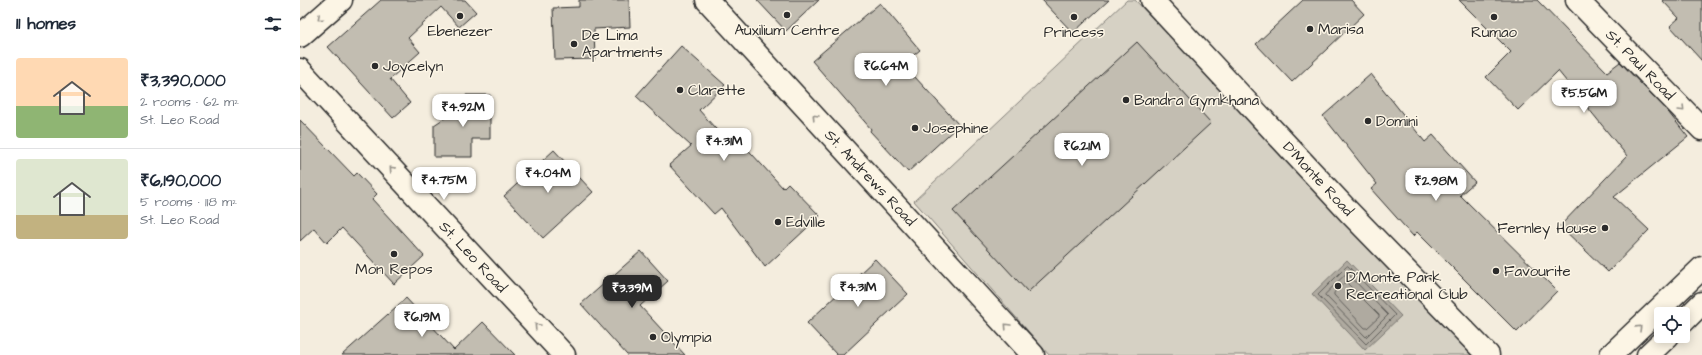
<!DOCTYPE html>
<meta charset="utf-8">
<style>
body{margin:0;font-family:"Architects Daughter",sans-serif;background:#f2f2f3;color:#1f2937;height:100vh;display:flex;flex-direction:column;font-size:15px;white-space:nowrap}
*{box-sizing:border-box;margin:0}
p{font-size:13px;color:#747a83}
.icon{flex:none;width:22px;height:22px;fill:none;stroke:currentColor;stroke-width:2;stroke-linecap:round;stroke-linejoin:round}
.map{position:relative;flex:1;overflow:hidden}
.drawer{display:flex;flex-direction:column;background:#fff;width:300px}
.drawer>*{flex:none}
.tools{position:absolute;left:1354px;top:307px;display:grid;gap:8px}
.tools a{display:grid;place-items:center;width:36px;height:36px;border-radius:4px;background:#fff;box-shadow:0 2px 10px #0003;font-size:20px}
.price{position:absolute;translate:-50% -34px;padding:0 9px;border-radius:8px;background:#fff;color:#222;font-size:13px;line-height:26px;filter:drop-shadow(0 1px 2px #0008)}
.price::after{content:'';position:absolute;left:50%;top:24px;width:12px;height:9px;margin-left:-6px;background:inherit;clip-path:polygon(0 0,100% 0,50% 100%)}
.price.active{background:#2b2b2b;color:#fff}
ul{padding:0;list-style:none}
li{display:flex;align-items:center;gap:12px;height:100px;padding:0 16px}
li+li{border-top:1px solid #e0e1e3}
li span{display:grid;place-items:center;flex:none;width:112px;height:80px;border-radius:4px;color:#555}
li>.icon{margin-inline-start:auto}
span .icon{width:48px;height:48px;fill:#fffc;stroke-width:1}
li b{font-size:17px}
h2{display:flex;justify-content:space-between;align-items:center;height:48px;padding:0 16px;font-size:17px}
main{display:flex;flex:1;min-height:0}
.map>svg:first-child{display:block}
.green{fill:#d6d1c4;stroke:#807e78}
.water{fill:#afaaa0;stroke:#7a7771}
.lines{fill:none;stroke-linecap:round;stroke-linejoin:round}
.shore{stroke:#605e5a;stroke-width:1}
.building{fill:#c2bdb1;stroke:#2b2b2b}
.minor-casing{stroke:#2b2b2b;stroke-width:25}
.tertiary-casing{stroke:#2b2b2b;stroke-width:25}
.secondary-casing{stroke:#2b2b2b;stroke-width:25}
.minor{stroke:#fcf5e5;stroke-width:22}
.tertiary{stroke:#fcf5e5;stroke-width:22}
.secondary{stroke:#fcf5e5;stroke-width:22}
.oneway{stroke:#949088}
.poi-dot{fill:#2b2b2b;stroke:#fcf5e5;stroke-width:1.5}
.labels{text-anchor:middle;dominant-baseline:central;stroke-width:3;stroke-linejoin:round;paint-order:stroke}
.poi-label{font-size:15px;fill:#2b2b2b;stroke:#fcf5e5;text-anchor:start}
.street-label{font-size:15px;fill:#2b2b2b;stroke:#fcf5e5}
</style>
<main>
<section class="drawer">
<h2>11 homes<svg class="icon" aria-label="filters" viewBox="0 0 24 24"><path d="M4 7h16M4 17h16"/><circle cx="9" cy="7" r="2"/><circle cx="15" cy="17" r="2"/></svg></h2>
<ul>
<li><span style="background:linear-gradient(#ffd9b3 60%,#8fb573 0)"><svg class="icon" aria-label="home" viewBox="0 0 24 24"><path d="M3 11l9-7 9 7M6 9v11h12V9"/></svg></span><div><b>₹3,390,000</b><p>2 rooms · 62 m²</p><p>St. Leo Road</p></div></li>
<li><span style="background:linear-gradient(#dfe7d0 70%,#c2b280 0)"><svg class="icon" aria-label="home" viewBox="0 0 24 24"><path d="M3 11l9-7 9 7M6 9v11h12V9"/></svg></span><div><b>₹6,190,000</b><p>5 rooms · 118 m²</p><p>St. Leo Road</p></div></li>
</ul>
</section>
<div class="map">
<svg width="1402" height="355" viewBox="0 0 1402 355">
<rect width="100%" height="100%" fill="#f4edde"/>
<filter id="ink" filterUnits="userSpaceOnUse"><feTurbulence type="fractalNoise" baseFrequency=".025" numOctaves="2"/><feDisplacementMap in="SourceGraphic" scale="8" xChannelSelector="R" yChannelSelector="G"/><feConvolveMatrix kernelMatrix="1 2 1 2 8 2 1 2 1" color-interpolation-filters="sRGB"/></filter>
<g filter="url(#ink)">
<!-- green -->
<path class="green" d="M827 0H835L1044 216 1171 355H749L614 201Z"/>
<!-- water -->
<path class="water" d="M1047 260 1101 316 1065 350 1012 294Z"/>
<g class="lines">
<!-- shore -->
<path class="shore" d="M1048 266 1095 315 1066 344 1018 295 1046 267Z
M1046 274H1048L1088 315 1066 337 1025 295Z
M1046 282 1079 315V317L1067 328H1065L1034 295V293Z"/>
</g>
<!-- building -->
<path class="building" d="M81 0H165L176 12 159 27 141 7 108 38 120 52 90 79 110 103 93 118 28 47Z
M279 0H329L330 27 294 29 295 59 255 60 253 8 279 7Z
M457 0H519L486 31Z
M742 0H809L773 33Z
M1003 0H1051L1064 14 992 82 956 44Z
M1159 0H1237L1307 72 1320 62 1365 108 1388 137 1314 197 1349 230 1308 272 1260 226 1327 156 1258 71 1218 110 1186 77 1211 52Z
M1362 0H1402V61L1370 26 1379 18Z
M580 3 620 50 603 64 659 125 608 172 570 131 571 129 512 61Z
M837 42 911 123 728 292 653 211Z
M381 46 425 85 399 110 423 137 431 131 483 188 488 183 520 216 465 267 421 208 414 214 369 165 391 146 336 96Z
M1071 74 1125 142 1133 135 1175 182 1160 195 1257 291 1217 332 1117 232 1113 236 1071 189 1077 184 1023 116Z
M166 95H190V139H172V157H134V125L166 104Z
M0 120 54 176 57 173 77 194 72 199 124 256 94 284 42 228 27 243 14 228 0 241Z
M254 150 293 192 243 238 204 196Z
M341 251 368 281 340 306 385 355H327L281 304Z
M575 259 608 294 543 355H537L507 323Z
M106 298 154 350 183 322 215 355H42Z"/>
<g class="lines">
<!-- minor casing -->
<g class="minor-casing">
<path id="minor" d="M407 0 733 355
M852 0 1049 212 1188 355
M0 36 41 0
M0 70 264 355"/>
</g>
<!-- tertiary casing -->
<g class="tertiary-casing">
<path id="tertiary" d="M1277 0 1402 129"/>
</g>
<!-- secondary casing -->
<g class="secondary-casing">
<path id="secondary" d="M1383 322 1402 303
M1311 355 1402 268
M1348 355 1368 336"/>
</g>
<!-- minor -->
<use href="#minor" class="minor"/>
<!-- tertiary -->
<use href="#tertiary" class="tertiary"/>
<!-- secondary -->
<use href="#secondary" class="secondary"/>
</g>
<!-- one-way arrows -->
<defs><path id="oneway-chevron" d="M-2-3.5L2.5 0L-2 3.5" fill="none" stroke-width="1.6" stroke-linecap="round" stroke-linejoin="round"/></defs>
<g class="oneway">
<use href="#oneway-chevron" transform="translate(20 18) rotate(139)"/>
<use href="#oneway-chevron" transform="translate(1382 109) rotate(46)"/>
<use href="#oneway-chevron" transform="translate(515 117) rotate(-133)"/>
<use href="#oneway-chevron" transform="translate(92 169) rotate(-133)"/>
<use href="#oneway-chevron" transform="translate(237 326) rotate(-133)"/>
<use href="#oneway-chevron" transform="translate(707 326) rotate(-133)"/>
<use href="#oneway-chevron" transform="translate(1339 328) rotate(-44)"/>
</g>
</g>
<!-- markers -->
<g class="poi-dot">
<circle cx="487" cy="15" r="4"/>
<circle cx="160" cy="16" r="4"/>
<circle cx="774" cy="17" r="4"/>
<circle cx="1194" cy="17" r="4"/>
<circle cx="1010" cy="29" r="4"/>
<circle cx="274" cy="44" r="4"/>
<circle cx="75" cy="66" r="4"/>
<circle cx="380" cy="90" r="4"/>
<circle cx="826" cy="100" r="4"/>
<circle cx="1068" cy="121" r="4"/>
<circle cx="615" cy="128" r="4"/>
<circle cx="478" cy="222" r="4"/>
<circle cx="1305" cy="228" r="4"/>
<circle cx="94" cy="254" r="4"/>
<circle cx="1196" cy="271" r="4"/>
<circle cx="1038" cy="286" r="4"/>
<circle cx="353" cy="337" r="4"/>
</g>
<g class="labels">
<!-- poi labels -->
<g class="poi-label">
<text x="1018" y="29">Marisa</text>
<text x="487" y="30" text-anchor="middle">Auxilium Centre</text>
<text x="160" y="31" text-anchor="middle">Ebenezer</text>
<text x="774" y="32" text-anchor="middle">Princess</text>
<text x="1194" y="32" text-anchor="middle">Rumao</text>
<text x="282" y="35">De Lima<tspan x="282" dy="17">Apartments</tspan></text>
<text x="83" y="66">Joycelyn</text>
<text x="388" y="90">Clarette</text>
<text x="834" y="100">Bandra Gymkhana</text>
<text x="1076" y="121">Domini</text>
<text x="623" y="128">Josephine</text>
<text x="486" y="222">Edville</text>
<text x="1297" y="228" text-anchor="end">Fernley House</text>
<text x="94" y="269" text-anchor="middle">Mon Repos</text>
<text x="1204" y="271">Favourite</text>
<text x="1046" y="277">D'Monte Park<tspan x="1046" dy="17">Recreational Club</tspan></text>
<text x="361" y="337">Olympia</text>
</g>
<!-- street labels -->
<g class="street-label">
<text transform="translate(1340 65) rotate(46)">St. Paul Road</text>
<text transform="translate(570 178) rotate(47)">St. Andrews Road</text>
<text transform="translate(1018 179) rotate(47)">D'Monte Road</text>
<text transform="translate(173 257) rotate(47)">St. Leo Road</text>
</g>
</g>
</svg>
<div class="tools">
<a><svg class="icon" aria-label="locate" viewBox="0 0 24 24"><circle cx="12" cy="12" r="6"/><path d="M12 2v4M12 18v4M2 12h4M18 12h4"/></svg></a>
</div>
<b class="price" style="left:586px;top:87px">₹6.64M</b>
<b class="price" style="left:1284px;top:114px">₹5.56M</b>
<b class="price" style="left:163px;top:128px">₹4.92M</b>
<b class="price" style="left:424px;top:162px">₹4.31M</b>
<b class="price" style="left:782px;top:167px">₹6.21M</b>
<b class="price" style="left:248px;top:194px">₹4.04M</b>
<b class="price" style="left:144px;top:201px">₹4.75M</b>
<b class="price" style="left:1136px;top:202px">₹2.98M</b>
<b class="price" style="left:558px;top:308px">₹4.31M</b>
<b class="price active" style="left:332px;top:309px">₹3.39M</b>
<b class="price" style="left:122px;top:338px">₹6.19M</b>
</div>
</main>
